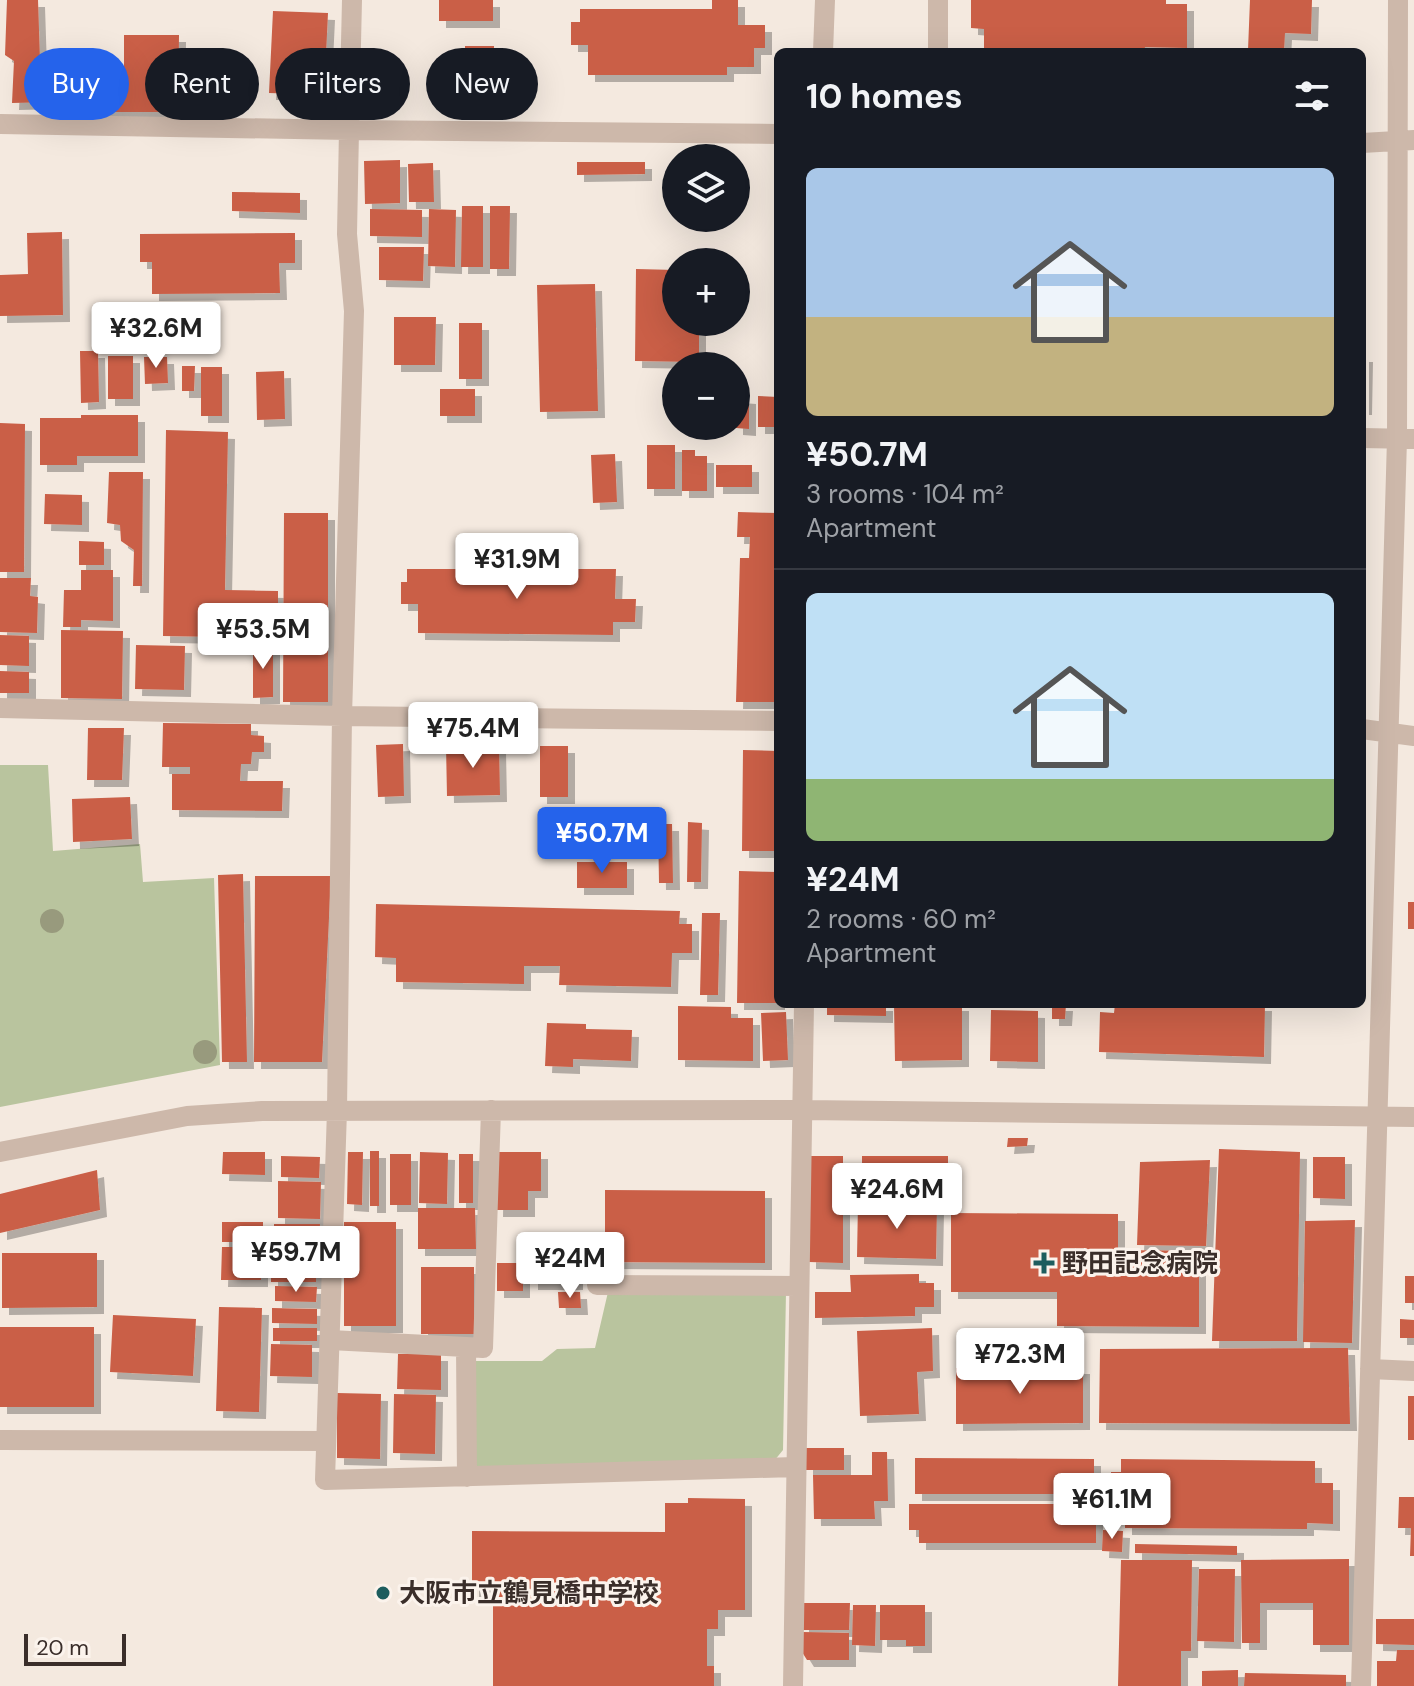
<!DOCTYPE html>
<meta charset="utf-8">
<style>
body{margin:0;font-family:"DM Sans","Noto Sans JP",sans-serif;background:#20242c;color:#f1f3f6;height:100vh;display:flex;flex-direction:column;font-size:30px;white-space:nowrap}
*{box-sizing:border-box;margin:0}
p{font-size:26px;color:#9ea1a6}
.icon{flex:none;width:44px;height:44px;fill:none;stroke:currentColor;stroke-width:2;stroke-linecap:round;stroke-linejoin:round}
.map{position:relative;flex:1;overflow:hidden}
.panel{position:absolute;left:774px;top:48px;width:592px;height:960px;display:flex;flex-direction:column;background:#171b24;border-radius:12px;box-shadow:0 8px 32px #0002}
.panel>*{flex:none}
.top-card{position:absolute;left:24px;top:48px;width:630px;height:72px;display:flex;gap:16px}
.tools{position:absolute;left:662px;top:144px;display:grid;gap:16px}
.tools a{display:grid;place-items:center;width:88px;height:88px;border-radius:50%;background:#171b24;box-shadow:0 8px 32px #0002;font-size:40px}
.scale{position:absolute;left:24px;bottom:20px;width:102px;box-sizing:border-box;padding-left:8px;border:4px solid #3a2e2a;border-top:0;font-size:22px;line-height:28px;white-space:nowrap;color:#3a2e2a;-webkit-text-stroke:6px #fbf3ec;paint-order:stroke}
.price{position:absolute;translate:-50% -68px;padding:0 18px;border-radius:8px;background:#fff;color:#222;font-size:26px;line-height:52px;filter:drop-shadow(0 2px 4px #0008)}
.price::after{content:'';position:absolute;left:50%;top:48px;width:24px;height:18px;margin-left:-12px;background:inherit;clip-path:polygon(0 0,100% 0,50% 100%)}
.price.active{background:#2563eb;color:#fff}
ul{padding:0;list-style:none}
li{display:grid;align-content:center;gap:16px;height:424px;padding:0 32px}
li+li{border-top:2px solid #363941}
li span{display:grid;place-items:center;height:248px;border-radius:12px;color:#555}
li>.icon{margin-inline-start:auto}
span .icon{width:144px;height:144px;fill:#fffc;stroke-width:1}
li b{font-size:34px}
h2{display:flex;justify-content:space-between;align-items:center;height:96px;padding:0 32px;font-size:34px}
.chip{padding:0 28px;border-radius:36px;background:#171b24;box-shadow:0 8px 32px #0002;font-size:28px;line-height:72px}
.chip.active{background:#2563eb;color:#fff}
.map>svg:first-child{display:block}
.green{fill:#b9c49e}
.building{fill:#ca5f47;filter:url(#shadow)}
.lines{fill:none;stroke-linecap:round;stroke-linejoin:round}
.minor{stroke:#cdb8aa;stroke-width:20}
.tree{fill:#989a7d}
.poi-dot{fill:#1d5d5e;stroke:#fbf3ec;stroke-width:3}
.labels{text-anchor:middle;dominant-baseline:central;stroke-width:6;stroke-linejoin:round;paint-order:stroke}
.poi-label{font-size:26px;font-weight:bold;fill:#3a2e2a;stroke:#fbf3ec;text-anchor:start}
</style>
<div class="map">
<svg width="1414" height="1686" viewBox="0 0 1414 1686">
<defs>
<filter id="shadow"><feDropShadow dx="7" dy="7" stdDeviation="0" flood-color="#0004"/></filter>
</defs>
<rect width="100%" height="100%" fill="#f4e9df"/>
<!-- green -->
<path class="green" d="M0 765H48L53 851 140 844 143 882 214 878 220 1065 0 1107Z
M608 1292H786L783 1450 774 1461 481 1470 474 1464 473 1361H542L557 1349 595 1348Z"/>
<!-- building -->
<path class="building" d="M7 0H38L40 61H47L51 102 12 103 14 61 5 55Z
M439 0H493V21H439Z
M712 0H738V25H765V48H754V67H727V75H588V45H571V22H580V9H712Z
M971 0H1166V4H1187V48L1145 47 1144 52H984V29L971 28Z
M1250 0H1312L1311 34 1285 33 1284 51 1248 50Z
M273 11 328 13 324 95 269 93Z
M124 35H179L178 112H99V77H124Z
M465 46H494V95H465Z
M400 160V203L365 204 364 161Z
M577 162H645V174L577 175Z
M433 163 434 202H409L408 164Z
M232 192 300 193V213L232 211Z
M462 206H483V267H461Z
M490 206H510L509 269H490Z
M370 209 422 210V237L370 236Z
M429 209 456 210 455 267 428 266Z
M62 232 63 315 0 316V275L28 274 27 233Z
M295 233V263H279L280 293 152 294V262H140V234Z
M379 247H424L423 281 379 280Z
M636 269 676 270V322H699V362L635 361Z
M595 284 598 411 540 412 537 285Z
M394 317H436L435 365H394Z
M459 323H482V379H459Z
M80 351H98L99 402 81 403Z
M1362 355H1366L1365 408H1362Z
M108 356H133V399H108Z
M144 357H167L168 383 145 384Z
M182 366H195L194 391H182Z
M201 367H222V416H201Z
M284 371 285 419 257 420 256 372Z
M440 389H475V416H440Z
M736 396 749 397V429L736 428Z
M758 396 778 397V427H758Z
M81 415H138V456H77V465H40V418H81Z
M0 423 25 424 24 572H0Z
M166 430 228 432 225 590 278 591V638L163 636Z
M647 445H675V489H647Z
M682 450H695V456H707V491H682Z
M615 454 617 502 593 503 591 455Z
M716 465H752V487H716Z
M109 472H143L142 586H133L134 550 121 541 120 525 107 523Z
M45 494 82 495V525L44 524Z
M738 512 778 513V702H736L740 558H749L750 537H737Z
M284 513H328V702H283Z
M79 541 104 542V565H79Z
M407 569H616L615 599H636L635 622H613V635L418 633V604H401V582H407Z
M81 570H113V621L81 620V627H63L64 590H81Z
M0 578H31L30 596 38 597 37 633 0 632Z
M61 630 123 631 122 699 61 698Z
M0 635 29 636V666L0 665Z
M136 645 185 646 184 690 135 689Z
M253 645H273V697L253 698Z
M0 671 29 672V693H0Z
M163 723 251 724V735L264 736V752H252L251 764H241L240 781H283L282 811 172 810V774H190V767H162Z
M88 728H124L122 780H87Z
M403 744 404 796 378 797 376 745Z
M446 745H499L500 795 447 796Z
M540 746H568V797H540Z
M743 750 778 751V851H742Z
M130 797 132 839 73 842 72 799Z
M688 822 702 823 701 882H687Z
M658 824H672L673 883H659Z
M577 862H627V888H577Z
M739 871 778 872V1003H737Z
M243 874 247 1062H222L218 875Z
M255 876H331L322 1062H254Z
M1408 902H1414V929H1408Z
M376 904 680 911 679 924H692V953H672L671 987 559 985 560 966H524V984L396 982V958L375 957Z
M702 913H720L718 995H700Z
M827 1004H886V1016L827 1015Z
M894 1004H962V1060L895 1061Z
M1052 1004H1066L1065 1019H1052Z
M1115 1004 1223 1006V1004H1265L1264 1057 1099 1052 1100 1012 1114 1013Z
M678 1006 731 1007V1018H753V1061L678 1060Z
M991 1010 1038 1011V1062L990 1061Z
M786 1012 788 1060 763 1061 761 1013Z
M547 1023 586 1024V1029L632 1030 631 1061 573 1059V1067L545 1066Z
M1008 1138H1028L1027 1146 1007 1147Z
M1219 1149 1300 1152 1297 1341H1212Z
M370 1151H379V1206H370Z
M223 1152H265V1175L222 1174Z
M348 1152H363L362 1205 347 1204Z
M420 1152 448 1153 447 1204 419 1203Z
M497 1152H541V1191H528V1210H496Z
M390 1154H411V1205H390Z
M459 1154H473V1203H459Z
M281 1156 320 1157 319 1178 281 1177Z
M809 1156H843V1263L809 1262Z
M862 1156H948V1195H862Z
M1313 1157H1345V1199L1313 1198Z
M1210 1160 1206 1246 1137 1245 1140 1162Z
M97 1170 100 1210 0 1233V1194Z
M278 1181 321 1182 320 1219 278 1218Z
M605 1190 765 1191V1263L605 1262Z
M858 1203 937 1204 936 1259 857 1257Z
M418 1208H475L476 1249H418Z
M951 1213 1118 1214V1250L1199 1251V1327L1057 1326V1292H951Z
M1355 1220 1352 1343 1303 1342 1305 1221Z
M222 1222H263V1242H222Z
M344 1222H396V1326H344Z
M274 1224H320L319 1246 274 1245Z
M222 1247H261V1280H221Z
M2 1253H97V1307L2 1308Z
M531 1262H576V1283H531Z
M497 1263H523V1291H497Z
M271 1264H316V1282H271Z
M421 1267H474V1334H421Z
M919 1274V1283H934V1307H915V1316L815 1318V1292H851L850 1275Z
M1405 1276H1414V1303H1405Z
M275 1286 317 1287 316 1302 275 1301Z
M558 1292H580L581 1308H559Z
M219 1307 262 1308 259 1412 216 1411Z
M272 1308 317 1309V1324L272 1323Z
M113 1315 196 1319 193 1376 110 1372Z
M1400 1319 1414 1320V1338H1400Z
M0 1327H94V1407H0Z
M273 1328H317V1341H273Z
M932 1328 933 1371 917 1372 919 1414 860 1416 857 1331Z
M271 1344 312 1345V1377L270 1376Z
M1348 1348 1350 1424 1099 1423 1100 1349Z
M398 1354H441V1390L397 1389Z
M1083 1367V1423L956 1424V1368Z
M337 1393 381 1394 380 1459 337 1458Z
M394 1394 436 1395 435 1454 393 1453Z
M1408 1396H1414V1440H1408Z
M806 1448H844V1470H806Z
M872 1452H887L888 1501H874L875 1519H814L813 1475H872Z
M915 1458 1094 1459V1494H915Z
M1121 1459 1315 1461V1483H1333V1524L1307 1523V1529L1125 1528V1493H1111V1472H1121Z
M1399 1497H1414V1556H1410L1411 1528H1398Z
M688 1498 745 1499V1610H718V1629H707V1666H714V1686H493V1590H472V1531L665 1532V1503H688Z
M909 1504H1096V1543H919V1530H909Z
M1103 1530 1123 1531 1122 1552 1102 1551Z
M1135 1544 1237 1546V1555L1135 1553Z
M1349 1559V1645H1313V1603H1260V1643H1242L1241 1560Z
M1121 1560H1192L1191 1651H1181V1686H1118Z
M1199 1569H1235L1234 1642 1197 1641Z
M802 1603H850L849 1630H802Z
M853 1605H876L875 1646 852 1645Z
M880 1605H925V1646H906V1640H880Z
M1376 1619H1414V1645L1376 1644Z
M803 1632 849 1633V1660H807L802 1652Z
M1397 1650H1414V1686H1377V1661H1396Z
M1238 1670V1686H1202V1671Z
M1245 1673 1346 1675V1686H1244Z"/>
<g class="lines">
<!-- minor -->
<path class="minor" d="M823 52 825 0
M938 52V0
M0 124 349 130 352 0
M778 134 349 130 347 234 354 311 342 716 337 1110 325 1480 795 1467
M1362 143 1414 140
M1362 438 1414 439
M0 708 342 716 778 721
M1362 729 1414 736
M0 1152 187 1116 262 1111 804 1110 1414 1117
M597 1285 798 1286
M330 1340 466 1347
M1370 1369 1414 1371
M0 1440 326 1441
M467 1477 466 1347 483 1348 491 1110
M793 1686 804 1004
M1361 1686 1397 439 1398 0"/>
</g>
<!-- trees -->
<g class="tree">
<circle cx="52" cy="921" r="12"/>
<circle cx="205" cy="1052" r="12"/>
</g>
<!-- markers -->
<g class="poi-dot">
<path d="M1040 1251h8v8h8v8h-8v8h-8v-8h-8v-8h8z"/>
<circle cx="383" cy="1593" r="8"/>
</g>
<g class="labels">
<!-- poi labels -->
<g class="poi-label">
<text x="1062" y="1263">野田記念病院</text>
<text x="399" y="1593">大阪市立鶴見橋中学校</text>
</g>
</g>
</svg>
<div class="tools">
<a><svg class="icon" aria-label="layers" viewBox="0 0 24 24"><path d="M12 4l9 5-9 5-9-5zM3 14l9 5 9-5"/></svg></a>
<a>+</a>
<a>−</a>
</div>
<div class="scale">20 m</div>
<b class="price" style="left:156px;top:370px">¥32.6M</b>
<b class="price" style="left:517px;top:601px">¥31.9M</b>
<b class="price" style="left:263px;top:671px">¥53.5M</b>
<b class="price" style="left:473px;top:770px">¥75.4M</b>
<b class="price active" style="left:602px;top:875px">¥50.7M</b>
<b class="price" style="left:897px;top:1231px">¥24.6M</b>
<b class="price" style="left:296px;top:1294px">¥59.7M</b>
<b class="price" style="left:570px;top:1300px">¥24M</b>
<b class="price" style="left:1020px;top:1396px">¥72.3M</b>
<b class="price" style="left:1112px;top:1541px">¥61.1M</b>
<div class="top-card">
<a class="chip active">Buy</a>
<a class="chip">Rent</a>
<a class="chip">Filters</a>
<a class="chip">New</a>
</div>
<section class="panel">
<h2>10 homes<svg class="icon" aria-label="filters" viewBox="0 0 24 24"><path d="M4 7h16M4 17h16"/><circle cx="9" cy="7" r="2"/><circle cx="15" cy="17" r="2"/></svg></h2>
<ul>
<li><span style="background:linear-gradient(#a9c7e8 60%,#c2b280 0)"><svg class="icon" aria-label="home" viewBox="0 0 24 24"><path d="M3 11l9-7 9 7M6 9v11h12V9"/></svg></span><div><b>¥50.7M</b><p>3 rooms · 104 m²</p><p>Apartment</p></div></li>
<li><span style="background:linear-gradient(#bfe0f5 75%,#8fb573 0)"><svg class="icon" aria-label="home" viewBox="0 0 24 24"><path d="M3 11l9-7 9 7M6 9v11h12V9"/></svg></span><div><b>¥24M</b><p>2 rooms · 60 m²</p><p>Apartment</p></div></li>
</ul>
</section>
</div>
